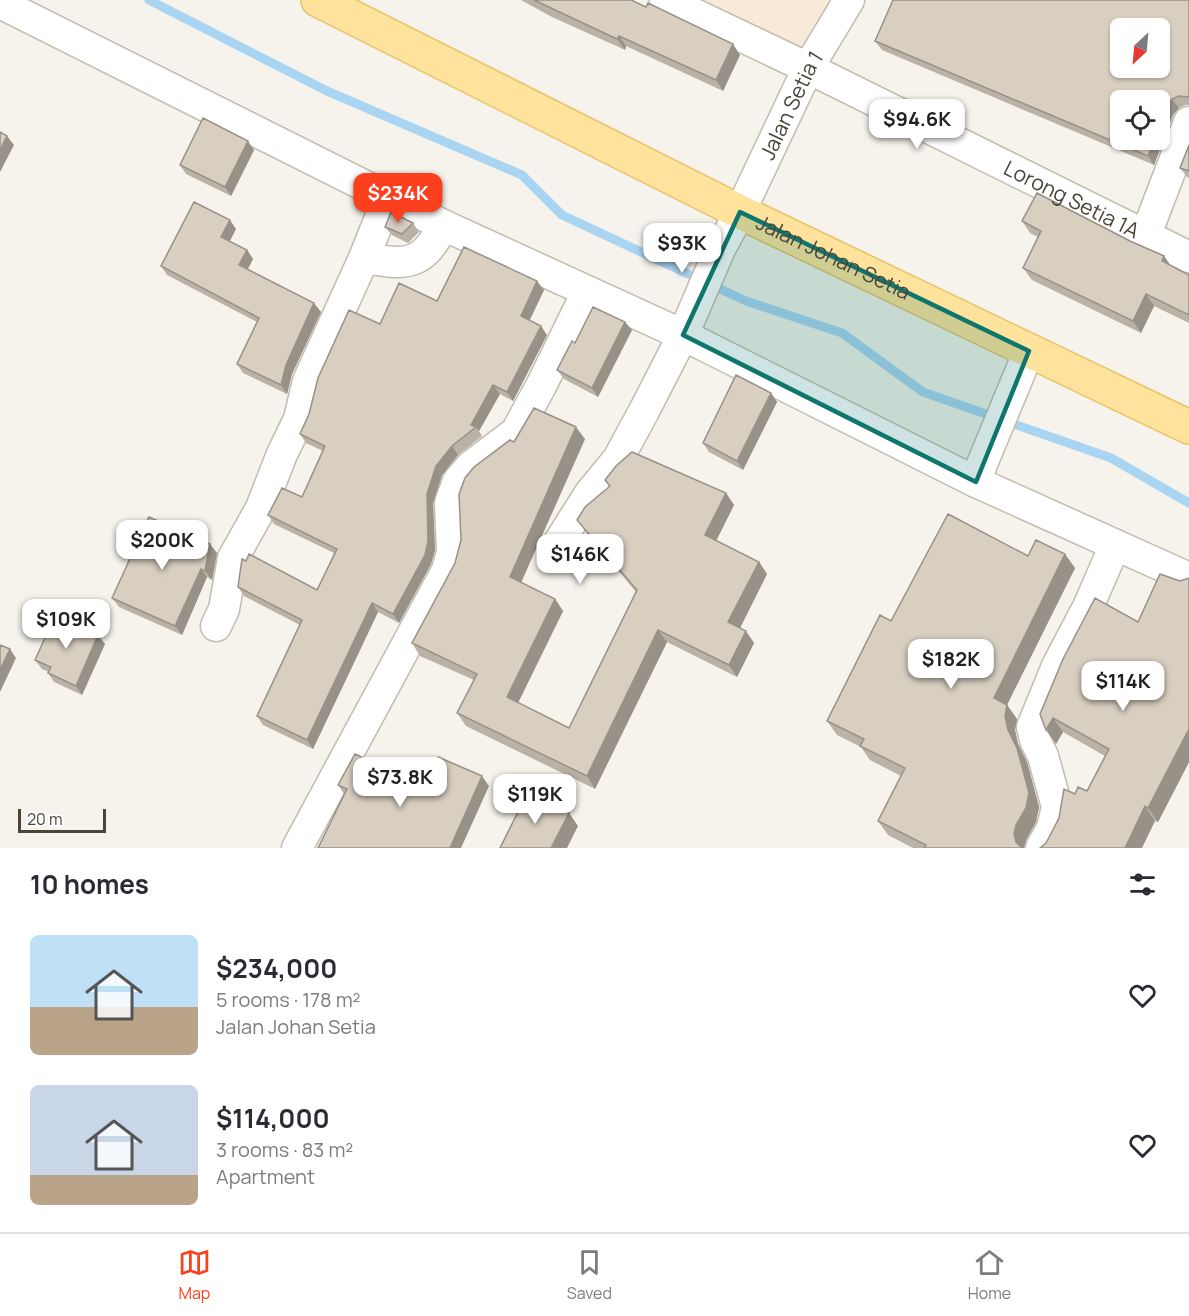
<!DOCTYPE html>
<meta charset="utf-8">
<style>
body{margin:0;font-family:Manrope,sans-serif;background:#f7f7f7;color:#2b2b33;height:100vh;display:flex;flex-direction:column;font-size:22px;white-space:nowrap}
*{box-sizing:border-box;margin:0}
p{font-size:20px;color:#7c7c81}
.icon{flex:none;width:33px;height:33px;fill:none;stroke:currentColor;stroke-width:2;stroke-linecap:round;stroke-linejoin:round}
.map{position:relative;height:848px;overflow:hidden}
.sheet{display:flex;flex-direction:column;background:#fff;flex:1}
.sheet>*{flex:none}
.needle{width:39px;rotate:206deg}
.buttons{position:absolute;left:1110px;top:18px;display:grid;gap:12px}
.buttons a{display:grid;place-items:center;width:60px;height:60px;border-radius:9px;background:#fff;box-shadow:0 2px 4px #0004;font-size:30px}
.scale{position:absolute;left:18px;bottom:15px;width:88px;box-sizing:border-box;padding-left:6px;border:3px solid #4b4439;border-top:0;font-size:16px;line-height:21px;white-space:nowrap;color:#4b4439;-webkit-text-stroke:4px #fff;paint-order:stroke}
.price{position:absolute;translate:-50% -51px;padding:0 14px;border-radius:12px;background:#fff;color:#222;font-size:20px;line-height:39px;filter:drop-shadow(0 2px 3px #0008)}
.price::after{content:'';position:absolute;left:50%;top:36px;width:18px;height:14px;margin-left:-9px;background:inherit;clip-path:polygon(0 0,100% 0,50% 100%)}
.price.active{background:#fc3f1d;color:#fff}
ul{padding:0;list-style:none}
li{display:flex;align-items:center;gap:18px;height:150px;padding:0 30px}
li span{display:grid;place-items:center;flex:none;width:168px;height:120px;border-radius:9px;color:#555}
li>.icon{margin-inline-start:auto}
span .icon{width:72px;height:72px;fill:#fffc;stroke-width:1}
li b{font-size:26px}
h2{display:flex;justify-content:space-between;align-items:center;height:72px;padding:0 30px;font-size:26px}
.tab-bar{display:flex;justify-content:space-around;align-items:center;height:84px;border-top:2px solid #e1e1e2;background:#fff;font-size:16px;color:#7c7c81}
.tab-bar a{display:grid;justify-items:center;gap:3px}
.tab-bar .active{color:#fc3f1d}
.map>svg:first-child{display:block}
.commercial{fill:#f7ead8}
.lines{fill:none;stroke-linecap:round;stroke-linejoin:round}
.stream{stroke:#a9d4f2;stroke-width:9}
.minor-casing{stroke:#c2bbae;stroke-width:33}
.major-casing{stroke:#e6c16a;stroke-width:36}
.minor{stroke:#fff;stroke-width:30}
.major{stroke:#ffe39c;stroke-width:33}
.wall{fill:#bab2a6}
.shaded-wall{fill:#979187}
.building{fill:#d8cfc1;stroke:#979187;stroke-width:1.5;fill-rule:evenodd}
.marked{fill:#0f766e;fill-opacity:0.2;stroke:#0f766e;stroke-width:4.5;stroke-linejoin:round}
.labels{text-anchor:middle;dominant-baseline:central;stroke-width:6;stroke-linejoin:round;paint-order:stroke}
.street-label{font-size:21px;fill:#4b4439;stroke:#fff}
</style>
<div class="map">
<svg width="1189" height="848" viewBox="0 0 1189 848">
<rect width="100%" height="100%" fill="#f6f3ec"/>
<!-- commercial -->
<path class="commercial" d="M691 0H835L803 53Z"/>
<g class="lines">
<!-- stream -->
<path class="stream" d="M149 0 327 91 522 175 562 215 746 301 842 333 923 392 1111 458 1189 503"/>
<!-- minor casing -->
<g class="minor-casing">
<g id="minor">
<path id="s1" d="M665 0 808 68 1189 257"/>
<path d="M0 3 443 225 683 335 976 482 1189 578"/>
<path d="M1145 237 1189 122"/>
<path d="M364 258C406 265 423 267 443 225"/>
<path d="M976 482 982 464 1029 351"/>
<path id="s2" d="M559 542 590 493 618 459 644 411 683 335 720 249 740 212 808 68 849 0"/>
<path d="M216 626 224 609 233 558 261 508 282 454 299 419 308 381 364 258 388 198"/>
<path d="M297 848 447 570 452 552 450 503 458 481 471 466 516 432 542 384 587 292"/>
<path d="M1041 848 1052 828 1057 807 1043 756 1035 740 1032 727 1057 666 1088 607 1115 545"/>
</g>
</g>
<!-- major casing -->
<g class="major-casing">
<g id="major">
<path id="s3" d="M318 0 740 212 1189 427"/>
</g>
</g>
<!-- minor -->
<use href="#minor" class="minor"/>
<!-- major -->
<use href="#major" class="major"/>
</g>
<!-- wall -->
<path class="wall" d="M521 0H631L740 55 723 91 626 46 625 50 552 17Z
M1189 0V105H1186L1179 108 1173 115 1154 165 882 50 875 41Z
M1189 145V178L1187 177 1180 168Z
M254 150 231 196 186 174 180 165Z
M1022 221 1130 241 1164 256 1171 266 1189 275V323L1154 306 1141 333 1032 280 1023 268 1038 237 1030 233Z
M413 223 419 232 408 243 392 235 385 227Z
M236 229 230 241 247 250 253 259 248 269 321 312 292 374 287 394 243 373 237 364 257 322 167 275 161 266Z
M544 290 530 320 547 335 513 401 500 394 479 431 482 436 458 455 442 475 433 503 435 550 431 564 399 623 378 612 313 749 263 725 257 716 300 625 244 596 238 587 317 590 334 553 274 524 268 515 302 497 323 451 306 443 300 434 380 324 437 301Z
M625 322 632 330 598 397 564 379 557 370 575 343Z
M771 393 777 402 743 470 709 452 703 443Z
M585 439 521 583 555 599 563 611 518 703 569 728 636 592 586 532 577 520 610 487 605 480 726 493 734 505 716 541 759 562 767 574 740 628 754 643 737 677 667 642 595 789 466 726 457 713 474 680 420 656 412 643 455 563 514 442Z
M217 553 212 580 207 577 182 635 119 607 112 598Z
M1028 556 1075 568 1007 705 1017 719 1015 730 1018 744 1027 762 1039 807 1036 822 1026 840 1024 848H913L888 835 878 821 901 776 870 760 861 747 837 735 827 721 891 621Z
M1189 578V762L1158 822 1155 821 1046 843 1075 794 1087 791 1105 756 1063 732 1056 744 1040 714 1138 622 1180 581Z
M105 644 82 695 54 682 48 673 49 672 42 669 35 660Z
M338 785 425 787 489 786 344 794Z"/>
<!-- shaded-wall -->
<path class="shaded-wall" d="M619 36 626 46 625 50 617 39Z
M733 44 740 55 723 91 716 80Z
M1172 99 1179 108 1173 115 1154 165 1148 156 1154 140H1160V126L1167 106Z
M7 136 14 145 0 172V150Z
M248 141 254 150 231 196 225 187Z
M230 220 236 229 227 246 221 237Z
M247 250 253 259 245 274 239 265Z
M1164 256 1172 268 1162 261Z
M537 281 544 290 527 325 521 316Z
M1146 294 1154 306 1141 333 1133 321Z
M314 303 321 312 292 374 287 394 281 385 286 365Z
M625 322 632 330 598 397 592 388Z
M541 326 547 335 513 401 507 392Z
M493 385 500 394 479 431 476 427 471 425Z
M771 393 777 402 743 470 737 461Z
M576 427 585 439 518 589 510 577Z
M452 446 458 455 442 475 433 503 435 550 431 564 399 623 393 614 427 494 436 466Z
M726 493 734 505 713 547 705 535Z
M210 544 217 553 212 580 205 571Z
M1065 554 1075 568 1007 705 1017 719 1015 730 1018 744 1027 762 1039 807 1036 822 1026 840 1024 848H1020L1016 842 1014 834 994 698Z
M759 562 767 574 737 634 728 622Z
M201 569 207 577 182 635 175 626Z
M555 599 563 611 515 709 507 697Z
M372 603 378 612 313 749 307 740Z
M658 630 667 642 595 789 587 776Z
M746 631 754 643 737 677 729 665Z
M98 635 105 644 82 695 76 686Z
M10 649 16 658 0 692V670Z
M1053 718 1063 732 1056 744 1046 730Z
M1189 729V762L1158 822 1148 808Z
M482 776 489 786 461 848H450Z
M1145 806 1155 821 1142 848H1125Z
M569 813 578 826 567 848H551Z"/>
<!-- building -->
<path class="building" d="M534 0H631L646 7 648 3 733 44 716 80 619 36 617 39Z
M893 0H1189V97L1179 96 1172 99 1167 106 1160 126V100H1120V140H1154L1148 156 875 41ZM1120 28H1160V68H1120Z
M203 118 248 141 225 187 180 165Z
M0 132 7 136 0 150Z
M1189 145V171L1180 168Z
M1037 193 1130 241 1164 256 1162 261 1189 275V315L1146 294 1133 321 1023 268 1041 231 1022 221Z
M194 202 230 220 221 237 247 250 239 265 314 303 286 365 281 385 237 364 259 318 161 266Z
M391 212 413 223 402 234 385 227Z
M464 247 537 281 521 316 541 326 507 392 493 385 471 425 476 427 452 446 436 466 427 494 428 541 425 555 393 614 372 603 307 740 257 716 302 620 238 587 242 559 246 561 249 554 317 590 337 549 268 515 282 488 302 497 325 446 300 434 309 414 318 378 349 310 380 324 399 283 437 301Z
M593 307 625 322 592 388 557 370 572 341 575 343Z
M736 375 771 393 737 461 703 443Z
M534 408 576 427 510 577 555 599 507 697 569 728 637 590 577 520 585 507 610 486 605 480 616 466 632 452 726 493 705 535 759 562 728 622 746 631 729 665 658 630 587 776 457 713 477 674 412 643 455 563 461 540 459 494 465 478 474 467 510 440 514 442Z
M948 514 1028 556 1036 540 1065 554 994 698 1007 705 1005 716 1008 730 1017 748 1029 793 1026 808 1016 825 1014 834 1016 842 1022 848H924L926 845 878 821 905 768 860 746 864 739 827 721 880 615 891 621Z
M149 517 210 544 205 571 201 569 175 626 112 598Z
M1160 574 1180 581 1189 578V729L1148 808 1145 806 1125 848H1040L1046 843 1059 818 1064 789 1075 794 1078 787 1087 791 1109 749 1053 718 1046 730 1040 714 1063 659 1095 598 1138 622Z
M55 616 98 635 76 686 48 673 51 667 35 660Z
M0 645 10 649 0 670Z
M355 754 425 787 438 757 482 776 450 848H318L347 789 338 785Z
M527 794 569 813 551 848H500Z"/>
<!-- marked area -->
<path class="marked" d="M740 212 1029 351 976 482 683 335Z"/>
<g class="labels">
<!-- street labels -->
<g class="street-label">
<text stroke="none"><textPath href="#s2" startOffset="496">Jalan Setia 1</textPath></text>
<text stroke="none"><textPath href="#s1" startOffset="453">Lorong Setia 1A</textPath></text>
<text stroke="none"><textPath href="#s3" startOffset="576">Jalan Johan Setia</textPath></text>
</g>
</g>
</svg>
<div class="buttons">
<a><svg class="needle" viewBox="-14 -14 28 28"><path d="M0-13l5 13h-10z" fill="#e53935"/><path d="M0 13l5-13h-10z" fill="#7c7c81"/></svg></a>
<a><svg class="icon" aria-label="locate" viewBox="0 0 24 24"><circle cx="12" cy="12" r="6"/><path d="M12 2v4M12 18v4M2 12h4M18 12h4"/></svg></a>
</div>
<div class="scale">20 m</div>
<b class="price" style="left:917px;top:150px">$94.6K</b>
<b class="price active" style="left:398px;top:224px">$234K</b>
<b class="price" style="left:682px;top:274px">$93K</b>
<b class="price" style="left:162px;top:571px">$200K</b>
<b class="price" style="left:580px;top:585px">$146K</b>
<b class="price" style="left:66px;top:650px">$109K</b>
<b class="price" style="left:951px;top:690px">$182K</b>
<b class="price" style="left:1123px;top:712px">$114K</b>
<b class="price" style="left:400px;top:808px">$73.8K</b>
<b class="price" style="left:535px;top:825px">$119K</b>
</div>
<section class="sheet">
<h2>10 homes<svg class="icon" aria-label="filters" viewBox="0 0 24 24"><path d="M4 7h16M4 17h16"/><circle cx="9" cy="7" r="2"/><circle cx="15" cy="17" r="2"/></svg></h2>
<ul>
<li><span style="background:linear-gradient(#bfe0f5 60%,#b9a48a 0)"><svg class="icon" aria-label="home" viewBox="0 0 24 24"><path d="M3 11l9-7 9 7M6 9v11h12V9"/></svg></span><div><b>$234,000</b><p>5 rooms · 178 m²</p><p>Jalan Johan Setia</p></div><svg class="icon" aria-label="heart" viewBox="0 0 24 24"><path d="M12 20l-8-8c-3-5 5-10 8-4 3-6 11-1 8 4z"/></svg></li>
<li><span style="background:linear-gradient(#c9d6e8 75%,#b9a48a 0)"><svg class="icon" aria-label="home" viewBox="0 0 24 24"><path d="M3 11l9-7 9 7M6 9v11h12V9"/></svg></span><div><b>$114,000</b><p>3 rooms · 83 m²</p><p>Apartment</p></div><svg class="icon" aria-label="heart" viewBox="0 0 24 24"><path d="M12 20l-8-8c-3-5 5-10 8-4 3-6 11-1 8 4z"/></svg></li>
</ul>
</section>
<nav class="tab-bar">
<a class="active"><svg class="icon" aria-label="map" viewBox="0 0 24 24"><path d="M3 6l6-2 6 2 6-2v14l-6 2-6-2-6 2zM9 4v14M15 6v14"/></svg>Map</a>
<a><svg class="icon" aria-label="saved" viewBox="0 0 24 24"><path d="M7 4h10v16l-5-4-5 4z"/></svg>Saved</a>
<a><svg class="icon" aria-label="home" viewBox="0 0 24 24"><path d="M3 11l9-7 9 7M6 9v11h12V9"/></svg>Home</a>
</nav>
